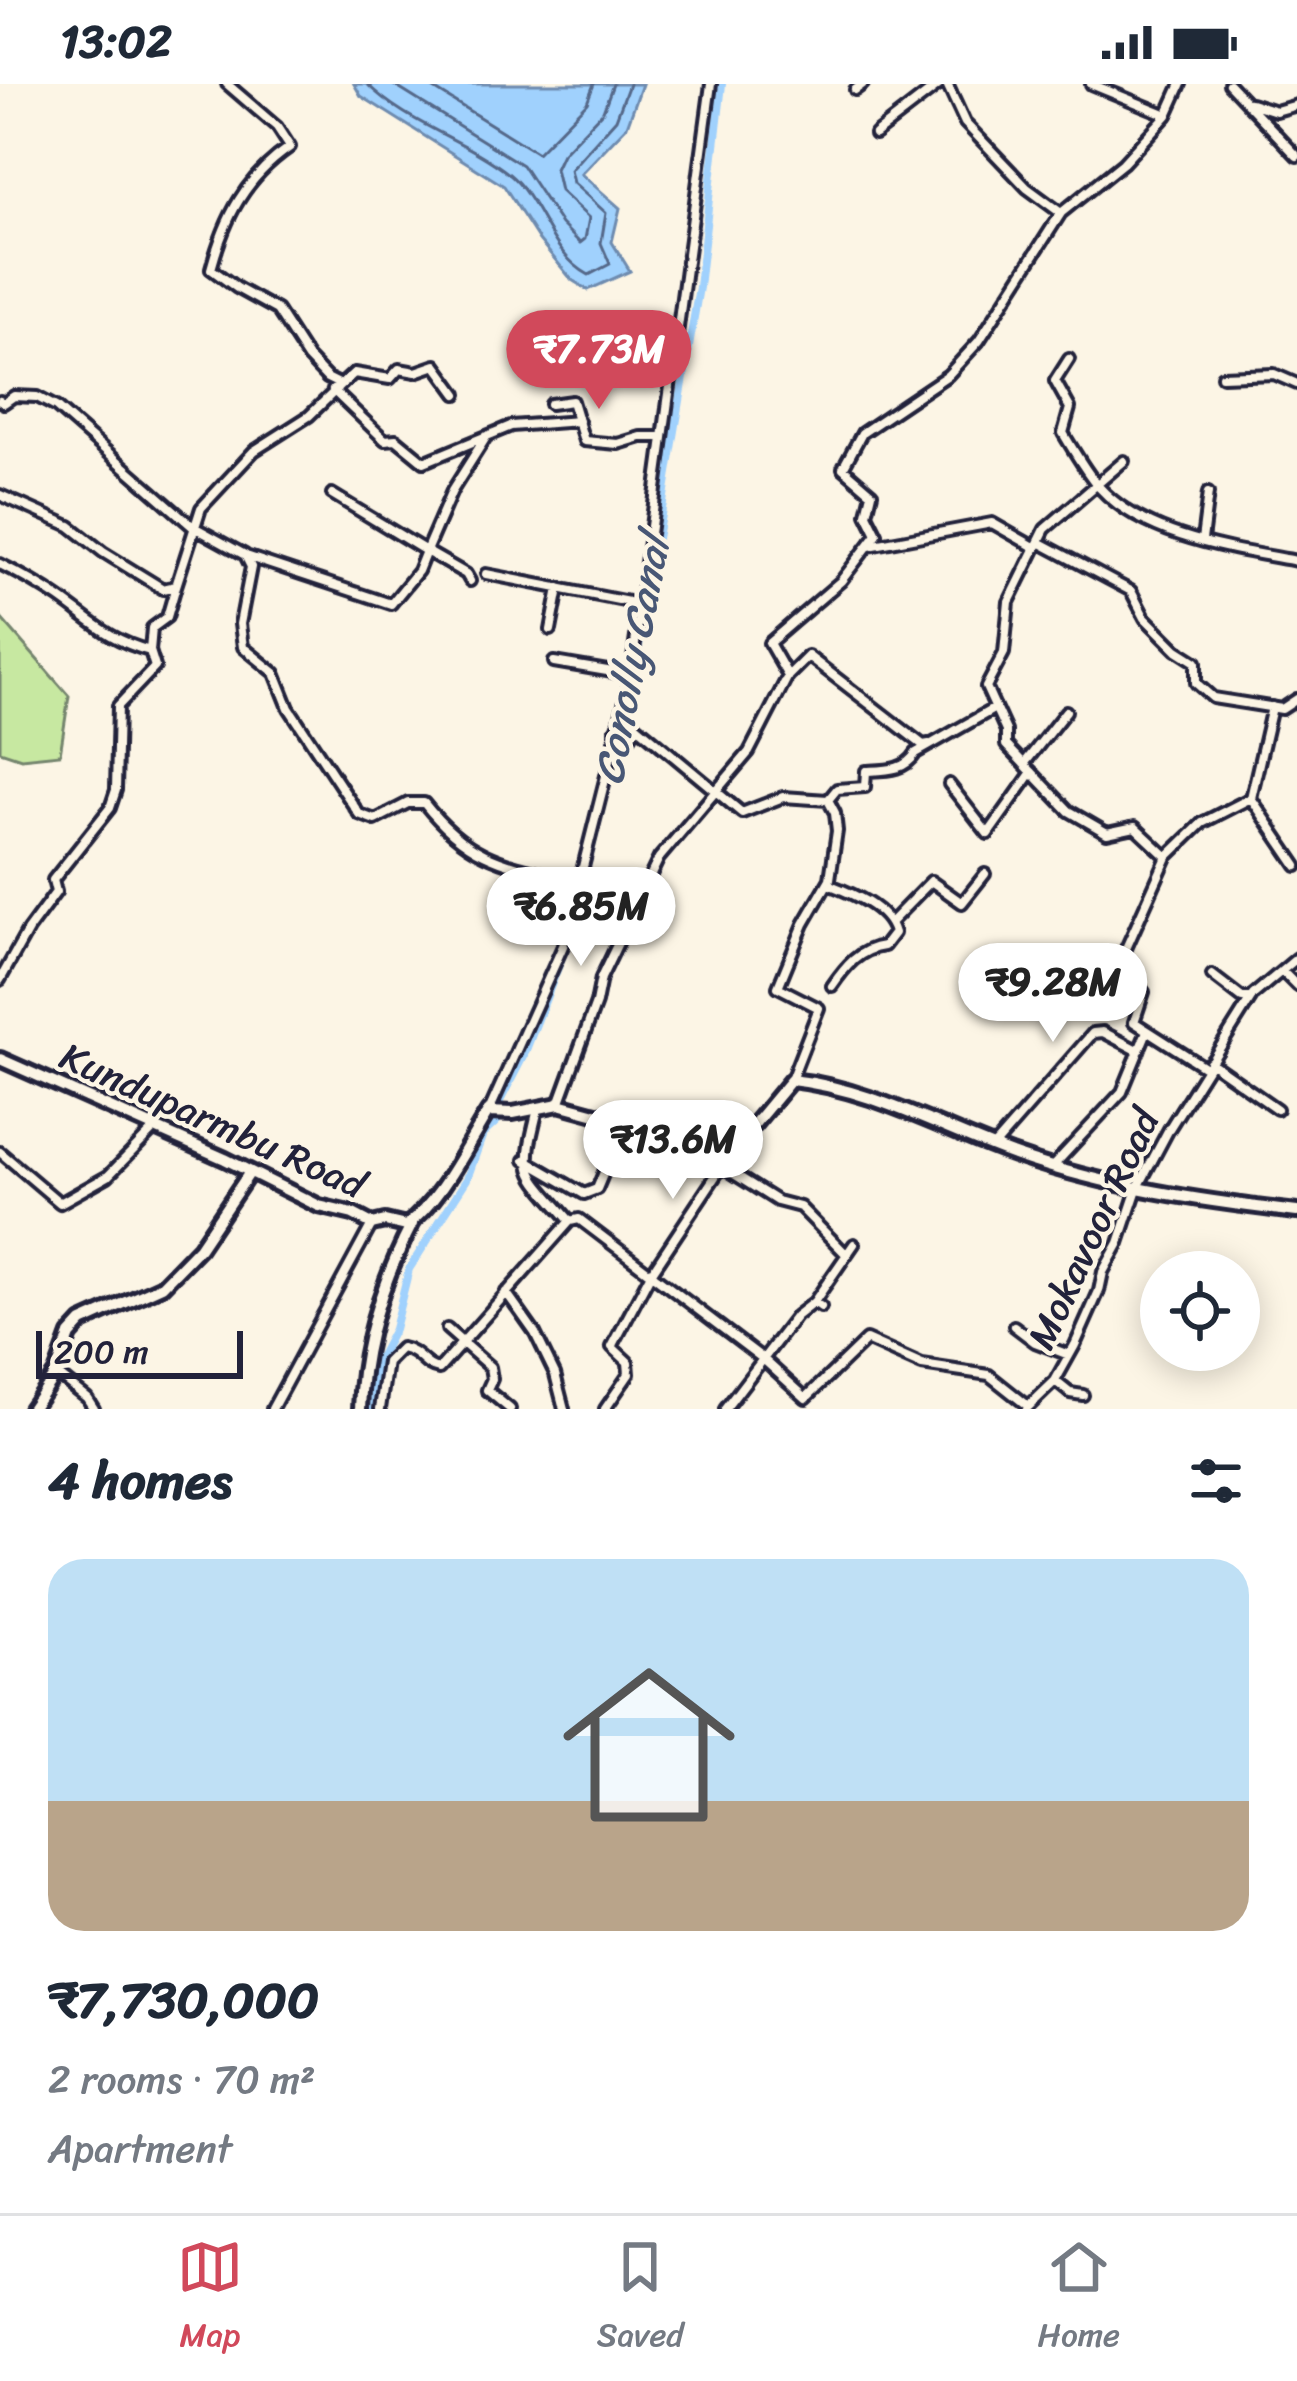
<!DOCTYPE html>
<meta charset="utf-8">
<style>
body{margin:0;font-family:Sriracha,sans-serif;background:#f2f2f3;color:#1f2937;height:100vh;display:flex;flex-direction:column;font-size:45px;white-space:nowrap}
*{box-sizing:border-box;margin:0}
p{font-size:39px;color:#747a83}
.icon{flex:none;width:66px;height:66px;fill:none;stroke:currentColor;stroke-width:2;stroke-linecap:round;stroke-linejoin:round}
.map{position:relative;height:1325px;overflow:hidden}
.panel{display:flex;flex-direction:column;background:#fff;flex:1}
.panel>*{flex:none}
.buttons{position:absolute;left:1140px;top:1167px;display:grid;gap:24px}
.buttons a{display:grid;place-items:center;width:120px;height:120px;border-radius:50%;background:#fff;box-shadow:0 6px 30px #0003;font-size:60px}
.scale{position:absolute;left:36px;bottom:30px;width:207px;box-sizing:border-box;padding-left:12px;border:6px solid #22223b;border-top:0;font-size:33px;line-height:42px;white-space:nowrap;color:#22223b;-webkit-text-stroke:9px #fcf5e5;paint-order:stroke}
.price{position:absolute;translate:-50% -102px;padding:0 27px;border-radius:42px;background:#fff;color:#222;font-size:39px;line-height:78px;filter:drop-shadow(0 3px 6px #0008)}
.price::after{content:'';position:absolute;left:50%;top:72px;width:36px;height:27px;margin-left:-18px;background:inherit;clip-path:polygon(0 0,100% 0,50% 100%)}
.price.active{background:#d1495b;color:#fff}
ul{padding:0;list-style:none}
li{display:grid;align-content:center;gap:24px;height:636px;padding:0 48px}
li+li{border-top:3px solid #e0e1e3}
li span{display:grid;place-items:center;height:372px;border-radius:36px;color:#555}
li>.icon{margin-inline-start:auto}
span .icon{width:216px;height:216px;fill:#fffc;stroke-width:1}
li b{font-size:51px}
h2{display:flex;justify-content:space-between;align-items:center;height:144px;padding:0 48px;font-size:51px}
.status{display:flex;justify-content:space-between;align-items:center;height:84px;padding:0 60px;background:#fff;direction:ltr}
.status svg{height:33px;fill:currentColor}
.tabs{display:flex;justify-content:space-around;align-items:center;height:168px;border-top:3px solid #e0e1e3;background:#fff;font-size:33px;color:#747a83}
.tabs a{display:grid;justify-items:center;gap:6px}
.tabs .active{color:#d1495b}
.map>svg:first-child{display:block}
.green{fill:#c7e8a1;stroke:#74856e;stroke-width:3}
.water{fill:#a0d1fd;stroke:#6e8baf;stroke-width:3}
.lines{fill:none;stroke-linecap:round;stroke-linejoin:round}
.shore{stroke:#546889;stroke-width:3}
.canal{stroke:#a0d1fd;stroke-width:8}
.minor-casing{stroke:#22223b;stroke-width:16}
.secondary-casing{stroke:#22223b;stroke-width:20}
.minor{stroke:#fcf5e5;stroke-width:8}
.secondary{stroke:#fcf5e5;stroke-width:10}
.labels{text-anchor:middle;dominant-baseline:central;stroke-width:9;stroke-linejoin:round;paint-order:stroke}
.street-label{font-size:39px;fill:#22223b;stroke:#fcf5e5}
.water-label{font-size:42px;font-style:italic;fill:#485775;stroke:#fcf5e5}
</style>
<div class="status"><b>13:02</b><svg viewBox="0 0 49 12"><path d="M0 12V9h3v3zM5 12V6h3v6zM10 12V3h3v9zM15 12V0h3v12zM26 1h20v11H26zM47 4h2v5h-2z"/></svg></div>
<div class="map">
<svg width="1297" height="1325" viewBox="0 0 1297 1325">
<rect width="100%" height="100%" fill="#fcf5e5"/>
<filter id="ink" filterUnits="userSpaceOnUse"><feTurbulence type="fractalNoise" baseFrequency=".00833" numOctaves="2"/><feDisplacementMap in="SourceGraphic" scale="24" xChannelSelector="R" yChannelSelector="G"/><feConvolveMatrix kernelMatrix="1 2 1 2 8 2 1 2 1" color-interpolation-filters="sRGB"/></filter>
<g filter="url(#ink)">
<!-- green -->
<path class="green" d="M0 533 69 612 60 670 21 674 0 667Z"/>
<!-- water -->
<path class="water" d="M354 0H642L627 42 581 90 620 124 612 158 630 187 588 206 572 196 539 156 504 102 361 12Z"/>
<g class="lines">
<!-- shore -->
<path class="shore" d="M367 0C406 39 466 56 509 90 541 116 550 171 589 191L610 180 601 159 606 129 573 99 570 86 616 35 629 0
M392 0 522 81 561 140 580 159 585 155 589 134 560 107 555 85 562 70 603 27 613 0
M426 0 537 69 587 18 594 0"/>
<!-- canal -->
<path class="canal" d="M636 580 699 203 722 0
M569 854 621 647
M374 1325 375 1281 394 1245 409 1185 467 1095 483 1050 498 1036 496 1025 524 971 564 868"/>
<!-- minor casing -->
<g class="minor-casing">
<path id="minor" d="M947 0 965 39 1027 104 1061 129
M1091 0 1167 31
M1229 0 1297 72
M855 6 863 0
M1251 19 1276 27 1297 21
M875 50 940 0
M1069 275 1055 297 1070 324 1063 349C1074 367 1085 387 1099 403 1145 454 1233 465 1297 477
M1222 292 1274 290 1297 300
M341 301 354 289 390 295 399 285 416 288 436 281 457 310
M333 306 385 356 396 355 424 378 511 342 579 337
M0 317 4 319 14 312 37 313 56 323 192 442 245 471 251 483 240 540 243 563 275 589 289 624 359 730 375 736 408 719H424C471 779 511 781 581 798
M550 320 572 317 584 357 618 360 641 353H662
M1124 377 1045 445 1009 518 1004 569 986 603 1006 647V661L1069 727 1107 749 1135 743 1167 773 1119 880 1144 908 1134 938 1206 984
M332 410 426 467 452 407 486 353
M0 411 70 442 103 468 163 505 176 502 201 424 254 367 309 332 341 301 327 294 308 274 277 226 237 204 211 185C225 133 245 94 290 63L277 43 227 0
M1202 456 1208 409
M1039 458 1131 507 1145 534 1177 566 1196 578V599L1213 614 1282 625 1297 615
M869 462 992 439 1036 464
M246 472 391 520 418 487 426 467 466 490 470 497
M0 480C20 490 40 501 59 514 92 537 108 556 150 567
M486 490 639 520
M551 546 559 504
M554 578 631 591
M788 592 808 572 923 661 929 660
M1272 623 1251 714 1297 782
M615 647 631 652 636 641 742 729 783 713 828 716 837 705 865 703 866 687C886 686 905 687 916 669L995 624
M1024 680 1066 627
M949 700 988 750 1032 688
M1167 773 1202 739 1251 714
M828 800C851 809 887 823 894 849L884 862C859 865 845 883 832 902
M891 838 931 797 962 819 985 790
M1282 887 1297 902
M1212 891 1242 914H1249
M0 896 28 846 56 808 53 796 110 724 116 706 118 622 155 583 150 567 152 544 167 533 176 502
M1210 978 1277 1025
M791 996 819 924 778 903 804 840 830 795 837 747 835 729 828 716
M559 1020 596 919 601 894 659 774 749 668 788 592 769 559 841 497 877 450 867 430 872 409 843 384 862 349 948 291 979 257 1061 129 1123 79 1167 31 1181 0
M538 1025C521 1093 525 1084 570 1137
M489 1027 563 862 630 597 711 0
M994 1062 1093 949 1103 948 1139 967
M0 1068 60 1119 108 1092 155 1044
M525 1076 584 1110 597 1105 625 1038
M1053 1082 1122 1008 1147 947
M723 1083 777 1117 800 1123 846 1170
M506 1208 535 1249 555 1290 564 1325
M814 1218 854 1160
M1014 1242 1035 1258 1069 1271
M447 1245 490 1283 492 1295 487 1306 510 1325
M56 1289 87 1314 94 1325
M1055 1297 1070 1309 1083 1311
M1027 1324 1055 1297 1075 1261 1099 1207 1103 1188 1119 1159 1137 1105 1169 1045 1253 911 1297 874
M272 1325 372 1140
M380 1325 387 1278 401 1264C420 1267 423 1283 439 1285L570 1137 579 1135 762 1274 806 1314 866 1256 922 1281 989 1291 1028 1322
M605 1325 629 1290 628 1278 612 1263 650 1191 732 1067
M725 1325 796 1232 814 1218 821 1223"/>
</g>
<!-- secondary casing -->
<g class="secondary-casing">
<path id="secondary" d="M0 975 225 1075 319 1122 353 1130 372 1140 385 1137 406 1142C442 1115 464 1066 488 1028L513 1029 559 1020 732 1067 791 996C870 1004 943 1046 1017 1072 1107 1103 1203 1117 1297 1128
M31 1325 56 1289 70 1251 82 1238 162 1202 199 1164 250 1088
M360 1325C362 1259 382 1198 412 1140"/>
</g>
<!-- minor -->
<use href="#minor" class="minor"/>
<!-- secondary -->
<use href="#secondary" class="secondary"/>
</g>
</g>
<g class="labels">
<!-- street labels -->
<g class="street-label">
<text transform="translate(213 1036) rotate(24)">Kunduparmbu Road</text>
<text transform="translate(1093 1145) rotate(-65)">Mokavoor Road</text>
</g>
<!-- water labels -->
<g class="water-label">
<text transform="translate(632 576) rotate(-79)">Conolly Canal</text>
</g>
</g>
</svg>
<div class="buttons">
<a><svg class="icon" aria-label="locate" viewBox="0 0 24 24"><circle cx="12" cy="12" r="6"/><path d="M12 2v4M12 18v4M2 12h4M18 12h4"/></svg></a>
</div>
<div class="scale">200 m</div>
<b class="price active" style="left:599px;top:328px">₹7.73M</b>
<b class="price" style="left:581px;top:885px">₹6.85M</b>
<b class="price" style="left:1053px;top:961px">₹9.28M</b>
<b class="price" style="left:673px;top:1118px">₹13.6M</b>
</div>
<section class="panel">
<h2>4 homes<svg class="icon" aria-label="filters" viewBox="0 0 24 24"><path d="M4 7h16M4 17h16"/><circle cx="9" cy="7" r="2"/><circle cx="15" cy="17" r="2"/></svg></h2>
<ul>
<li><span style="background:linear-gradient(#bfe0f5 65%,#b9a48a 0)"><svg class="icon" aria-label="home" viewBox="0 0 24 24"><path d="M3 11l9-7 9 7M6 9v11h12V9"/></svg></span><div><b>₹7,730,000</b><p>2 rooms · 70 m²</p><p>Apartment</p></div></li>
</ul>
</section>
<nav class="tabs">
<a class="active"><svg class="icon" aria-label="map" viewBox="0 0 24 24"><path d="M3 6l6-2 6 2 6-2v14l-6 2-6-2-6 2zM9 4v14M15 6v14"/></svg>Map</a>
<a><svg class="icon" aria-label="saved" viewBox="0 0 24 24"><path d="M7 4h10v16l-5-4-5 4z"/></svg>Saved</a>
<a><svg class="icon" aria-label="home" viewBox="0 0 24 24"><path d="M3 11l9-7 9 7M6 9v11h12V9"/></svg>Home</a>
</nav>
